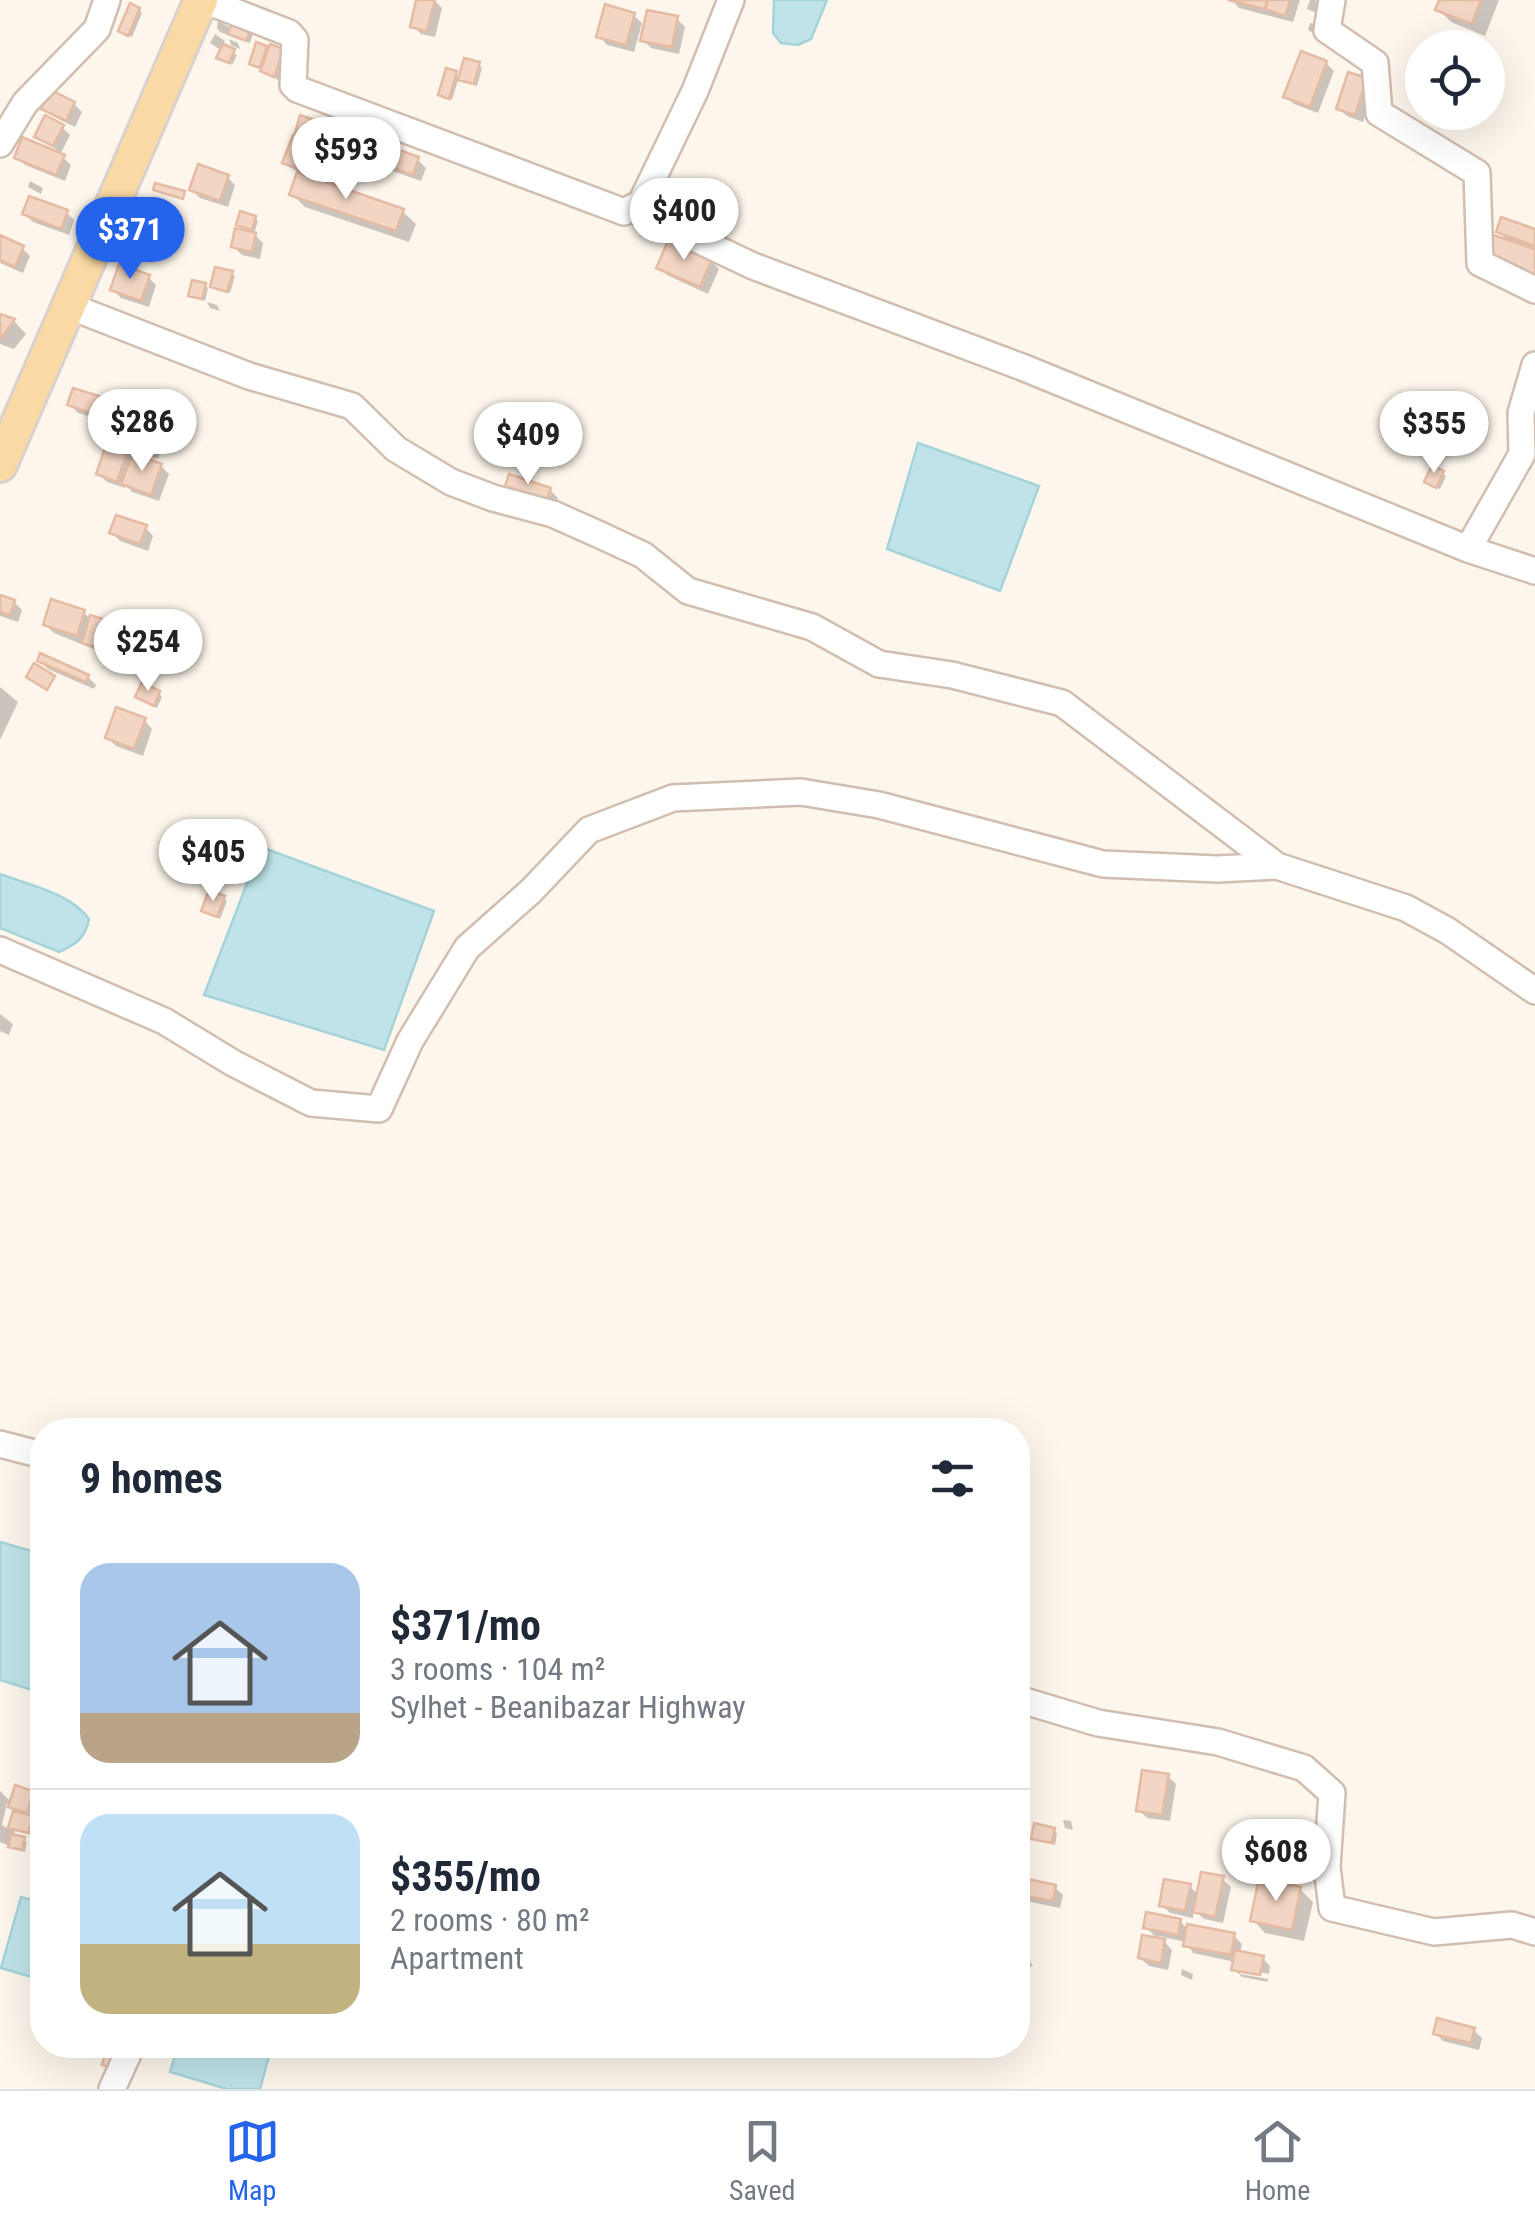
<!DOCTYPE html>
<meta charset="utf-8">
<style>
body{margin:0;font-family:"Roboto Condensed",sans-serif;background:#f6f6f7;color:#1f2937;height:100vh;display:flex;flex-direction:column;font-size:38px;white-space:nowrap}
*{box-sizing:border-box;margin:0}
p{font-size:32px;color:#747a83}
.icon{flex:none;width:55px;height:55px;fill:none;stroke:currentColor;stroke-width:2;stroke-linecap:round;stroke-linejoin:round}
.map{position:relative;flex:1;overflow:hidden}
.drawer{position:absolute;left:30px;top:1418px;width:1000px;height:640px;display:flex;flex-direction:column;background:#fff;border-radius:40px;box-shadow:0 10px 40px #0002}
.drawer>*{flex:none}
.buttons{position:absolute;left:1405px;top:30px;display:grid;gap:20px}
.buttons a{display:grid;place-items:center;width:100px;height:100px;border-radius:50%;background:#fff;box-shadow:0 10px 40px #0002;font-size:50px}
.price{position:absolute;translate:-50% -85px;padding:0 22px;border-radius:35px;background:#fff;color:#222;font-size:32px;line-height:65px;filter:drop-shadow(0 2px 5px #0008)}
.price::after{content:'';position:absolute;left:50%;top:60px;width:30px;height:22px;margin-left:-15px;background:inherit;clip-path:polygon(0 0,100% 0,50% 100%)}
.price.selected{background:#2563eb;color:#fff}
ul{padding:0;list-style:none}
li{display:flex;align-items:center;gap:30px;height:250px;padding:0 50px}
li+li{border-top:2px solid #e0e1e3}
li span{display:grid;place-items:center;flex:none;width:280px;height:200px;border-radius:30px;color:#555}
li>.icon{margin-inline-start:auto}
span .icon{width:120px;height:120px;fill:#fffc;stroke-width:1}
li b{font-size:42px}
h2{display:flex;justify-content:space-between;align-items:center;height:120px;padding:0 50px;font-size:42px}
.tab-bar{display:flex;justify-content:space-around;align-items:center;height:140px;border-top:2px solid #e0e1e3;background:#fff;font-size:28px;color:#747a83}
.tab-bar a{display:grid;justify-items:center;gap:5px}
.tab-bar .selected{color:#2563eb}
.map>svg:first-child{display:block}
.water{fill:#bfe3e8;stroke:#a5d3da;stroke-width:2.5}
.shadow{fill:#0003;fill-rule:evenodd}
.building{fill:#f3d5c3;stroke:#e6bba3;stroke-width:2.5}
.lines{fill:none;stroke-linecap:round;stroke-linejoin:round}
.minor-casing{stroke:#d1beb0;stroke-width:30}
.major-casing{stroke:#dad1cd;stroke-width:38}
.minor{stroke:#fff;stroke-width:25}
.major{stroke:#fbd9a5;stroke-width:32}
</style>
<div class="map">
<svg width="1535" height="2089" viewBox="0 0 1535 2089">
<rect width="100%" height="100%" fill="#fdf6ec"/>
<!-- water -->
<path class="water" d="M774 0H827L811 39 798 45 781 43 773 33Z
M918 443 1039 486 1000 591 887 549Z
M261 847 434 911 384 1050 204 995Z
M0 874C29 885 70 893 89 919 85 939 76 944 59 952L0 928Z
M0 1542 42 1554V1693L0 1680Z
M21 1897 42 1903V1980L1 1968Z
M178 2045H272L260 2089H227L170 2072Z"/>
<!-- shadow -->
<path class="shadow" d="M419 0H434L442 8 435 37 421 34 413 26Z
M1232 0H1300L1293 22 1239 8Z
M1310 0H1326L1325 4 1315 0 1323 9 1321 15 1307 9Z
M1442 0H1499L1485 36 1451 22 1438 9Z
M139 10 142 13 132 37 124 34 121 31Z
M633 15 642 23 634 52 607 45 599 36Z
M677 19 685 27 679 54 651 48 643 40Z
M218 21 233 29 250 31 253 34 250 43 220 32 217 28Z
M1310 23 1316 24 1317 35 1308 30Z
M215 34 225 41 222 46 237 55 232 65 219 57 222 51 210 43Z
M229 39 238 43 240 49 231 45Z
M265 48 270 52H283V83L252 64Z
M1326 63 1334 71 1318 113 1294 104 1286 96Z
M479 65 482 68 477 86 464 82 459 77 452 100 441 95 456 74 461 79Z
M1365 81 1374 89 1363 122 1347 116 1338 108Z
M74 104 82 112 75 127 53 116 45 108Z
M62 127 70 135 60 155 71 165 65 181 25 165 17 157 55 154 57 150 37 136Z
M340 131 346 137 418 160 426 168 421 181 350 156 344 150 343 153 328 148 341 161 331 187 403 212 416 224 409 242 305 207 292 194 300 173 285 163 309 144 297 132Z
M227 177 235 185 228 207 200 198 192 190Z
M30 181 43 188 41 194 28 187Z
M66 212 74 220 69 235 33 222 25 214Z
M255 218 258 221 254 234 263 243 260 259 242 255 234 247 248 233 239 224Z
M1499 232H1535V283L1510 244Z
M0 238 22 248 30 256 23 273 0 263Z
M711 261 719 269 708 294 667 275 659 267Z
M231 273 235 276 230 293 213 286Z
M148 277 156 285 149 307 121 298 113 290Z
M205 285 208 288 205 301 191 295Z
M207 302 217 305 220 311 210 308Z
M0 316 14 321 26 334 14 349 0 344Z
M111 402 119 410 114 424 78 413 70 405Z
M133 434 141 442 136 457 161 466 169 474 159 501 132 492 126 485 125 488 107 482 99 474Z
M158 444 162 447 158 459 146 453Z
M1442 473 1446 476 1440 489 1430 485Z
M508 485 550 490 558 498 555 506 516 493Z
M145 527 153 536 148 551 120 541 112 533Z
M0 598 14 602 22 610 18 622 0 616Z
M84 613 89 618 114 626 123 634 116 658 54 633 46 625Z
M40 661 88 677 96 685 94 689 48 669Z
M0 687 18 702 0 740Z
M159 693 162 697 157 708 138 697Z
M144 720 152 729 143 756 116 746 108 738Z
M224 898 227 901 220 919 204 910Z
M0 1014 13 1024 9 1035 0 1031Z
M1168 1776 1176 1784 1170 1821 1147 1818 1139 1810Z
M0 1791 12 1803 32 1793 38 1799 40 1792 42 1793V1852L33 1844 35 1836 15 1830 14 1837 27 1842 25 1852 0 1842ZM7 1803 16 1811 10 1830 2 1825Z
M1063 1820 1071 1821 1073 1830 1065 1828Z
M1053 1830 1057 1833 1055 1845 1033 1838Z
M1222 1879 1231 1887 1223 1923 1204 1919 1194 1910 1193 1918 1170 1913 1162 1905 1189 1886 1199 1895Z
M1054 1887 1063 1895 1060 1908 1031 1902 1023 1894Z
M1300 1889 1313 1902 1304 1941 1265 1933 1253 1920Z
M1180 1921 1188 1930 1234 1936 1242 1944 1240 1954 1262 1958 1270 1966 1269 1974 1240 1969V1974L1268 1979V1982L1242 1977 1234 1969 1235 1962 1193 1953 1186 1942 1159 1936 1172 1950 1168 1970 1149 1966 1140 1958 1159 1941 1146 1927Z
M1018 1940 1033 1966 1021 1971 1018 1967Z
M1182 1969 1193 1974 1192 1980 1181 1975Z
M1473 2030 1482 2038 1479 2050 1443 2041 1435 2033Z"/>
<!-- building -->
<path class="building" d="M416 0H435L427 31 410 27Z
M1228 0H1267L1265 9Z
M1268 0H1290L1285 16 1265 9Z
M1439 0H1481L1472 24 1435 10Z
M130 3 140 8 128 36 118 31Z
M605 4 635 13 626 45 596 37Z
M647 10 678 16 672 47 640 41Z
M233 21 251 28 246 41 228 34Z
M256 42 267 46 260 68 249 64Z
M223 44 235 49 229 63 216 58Z
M270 44 284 49 274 77 260 71Z
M1301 51 1327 61 1310 107 1283 97Z
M464 58 480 62 474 84 458 80Z
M446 68 457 71 449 99 438 95Z
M1348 72 1367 78 1355 115 1336 109Z
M51 90 75 102 66 121 41 109Z
M45 115 64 125 53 146 34 137Z
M300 115 341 129 335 147 295 133Z
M346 131 419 157 413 175 339 148Z
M293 135 334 151 324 179 282 163Z
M22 137 65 155 56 175 14 158Z
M198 164 229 175 220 201 189 190Z
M297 172 404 209 396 231 289 195Z
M155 183 185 191 183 199 153 190Z
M29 196 68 210 61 229 22 214Z
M240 211 256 216 252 230 236 225Z
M1501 217 1535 229V246L1496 232Z
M235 228 256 233 252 252 231 247Z
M0 235 24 246 15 267 0 260Z
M1493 235 1535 249V276L1485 259Z
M669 239 712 259 700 287 656 268Z
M119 264 150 275 141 301 110 290Z
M215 267 233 271 227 292 210 287Z
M192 280 206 283 202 299 188 296Z
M0 314 15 319 1 338H0Z
M73 388 112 400 106 418 67 405Z
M113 424 134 431 117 482 96 474Z
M147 438 160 441 155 457 143 454Z
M133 453 162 464 151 495 121 484Z
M1432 465 1444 471 1436 488 1424 482Z
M509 474 551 488 547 499 505 486Z
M116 515 147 525 140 544 109 533Z
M0 595 15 600 10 615 0 612Z
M51 599 85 610 77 636 43 625Z
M90 615 116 623 108 651 82 643Z
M40 653 89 675 86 682 37 661Z
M34 663 55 676 47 690 26 677Z
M142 682 160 691 154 706 135 697Z
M116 707 146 718 134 749 105 738Z
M209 890 225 896 217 917 201 911Z
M1142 1770 1169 1774 1162 1815 1136 1811Z
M15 1785 33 1791 27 1813 8 1807Z
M38 1789 42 1791V1814L32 1811Z
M13 1811 33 1816 28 1833 8 1828Z
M1034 1823 1055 1828 1052 1843 1031 1839Z
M11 1834 25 1837 22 1850 8 1847Z
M1201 1872 1224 1876 1215 1917 1193 1912Z
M1023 1878 1056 1885 1053 1901 1020 1895Z
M1259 1878 1301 1887 1292 1930 1250 1921Z
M1164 1879 1191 1884 1185 1911 1159 1906Z
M1146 1912 1181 1919 1178 1935 1143 1928Z
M1187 1924 1235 1933 1231 1955 1183 1946Z
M1142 1935 1165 1939 1161 1963 1138 1958Z
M1235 1950 1264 1956 1260 1975 1231 1970Z
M1437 2018 1475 2028 1471 2043 1433 2034Z
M107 2045H121L116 2069 102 2065Z"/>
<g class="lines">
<!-- minor casing -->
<g class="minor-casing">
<path id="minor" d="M204 0 289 33 295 40 293 85 297 89 624 212 641 203 695 91 731 0
M1332 0 1327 30 1375 63 1379 113 1477 173 1480 263 1535 290
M0 144 25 103 97 29 107 0
M633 209 753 266 1022 367 1468 549 1535 571
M69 306 249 376 352 406 396 449 451 482 493 498 553 514 600 535 643 555 688 591 812 627 879 664 952 675 1062 703 1277 866
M1468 549 1522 454 1521 413 1535 365
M0 950 164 1021 233 1063 311 1103 379 1109 410 1041 467 948 531 891 589 830 673 798 801 792 879 805 1103 864 1217 869 1277 866 1406 908 1448 931 1535 991
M0 1444 42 1455
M1018 1699 1098 1723 1218 1742 1304 1768 1332 1793 1327 1867 1332 1908 1434 1932 1512 1925 1535 1932
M112 2089 132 2045"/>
</g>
<!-- major casing -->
<g class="major-casing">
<path id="major" d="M0 465 201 0"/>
</g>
<!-- minor -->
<use href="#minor" class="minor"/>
<!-- major -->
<use href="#major" class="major"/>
</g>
</svg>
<div class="buttons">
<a><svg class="icon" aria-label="locate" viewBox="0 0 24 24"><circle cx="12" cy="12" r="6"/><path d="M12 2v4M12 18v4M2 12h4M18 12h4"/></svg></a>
</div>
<b class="price" style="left:346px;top:202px">$593</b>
<b class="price" style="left:684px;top:263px">$400</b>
<b class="price selected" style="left:130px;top:282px">$371</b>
<b class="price" style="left:142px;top:474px">$286</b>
<b class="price" style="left:1434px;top:476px">$355</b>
<b class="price" style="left:528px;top:487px">$409</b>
<b class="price" style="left:148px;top:694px">$254</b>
<b class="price" style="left:213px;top:904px">$405</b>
<b class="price" style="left:1276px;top:1904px">$608</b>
<section class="drawer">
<h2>9 homes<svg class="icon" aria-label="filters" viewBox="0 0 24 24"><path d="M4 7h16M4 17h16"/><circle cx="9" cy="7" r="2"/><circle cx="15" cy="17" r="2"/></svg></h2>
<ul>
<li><span style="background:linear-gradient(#a9c7e8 75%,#b9a48a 0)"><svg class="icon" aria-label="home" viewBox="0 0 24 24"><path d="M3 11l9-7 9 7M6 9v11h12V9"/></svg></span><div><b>$371/mo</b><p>3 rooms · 104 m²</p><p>Sylhet - Beanibazar Highway</p></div></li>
<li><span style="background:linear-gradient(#bfe0f5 65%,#c2b280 0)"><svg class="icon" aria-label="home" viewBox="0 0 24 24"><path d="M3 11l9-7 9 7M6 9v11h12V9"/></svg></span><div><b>$355/mo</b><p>2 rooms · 80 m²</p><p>Apartment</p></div></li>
</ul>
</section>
</div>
<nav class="tab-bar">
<a class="selected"><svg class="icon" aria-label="map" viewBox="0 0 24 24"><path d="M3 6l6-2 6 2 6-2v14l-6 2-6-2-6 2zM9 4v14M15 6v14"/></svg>Map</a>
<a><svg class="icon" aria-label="saved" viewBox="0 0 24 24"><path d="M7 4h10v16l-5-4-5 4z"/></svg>Saved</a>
<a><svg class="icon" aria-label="home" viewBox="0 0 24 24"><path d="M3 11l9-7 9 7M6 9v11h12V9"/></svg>Home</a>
</nav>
